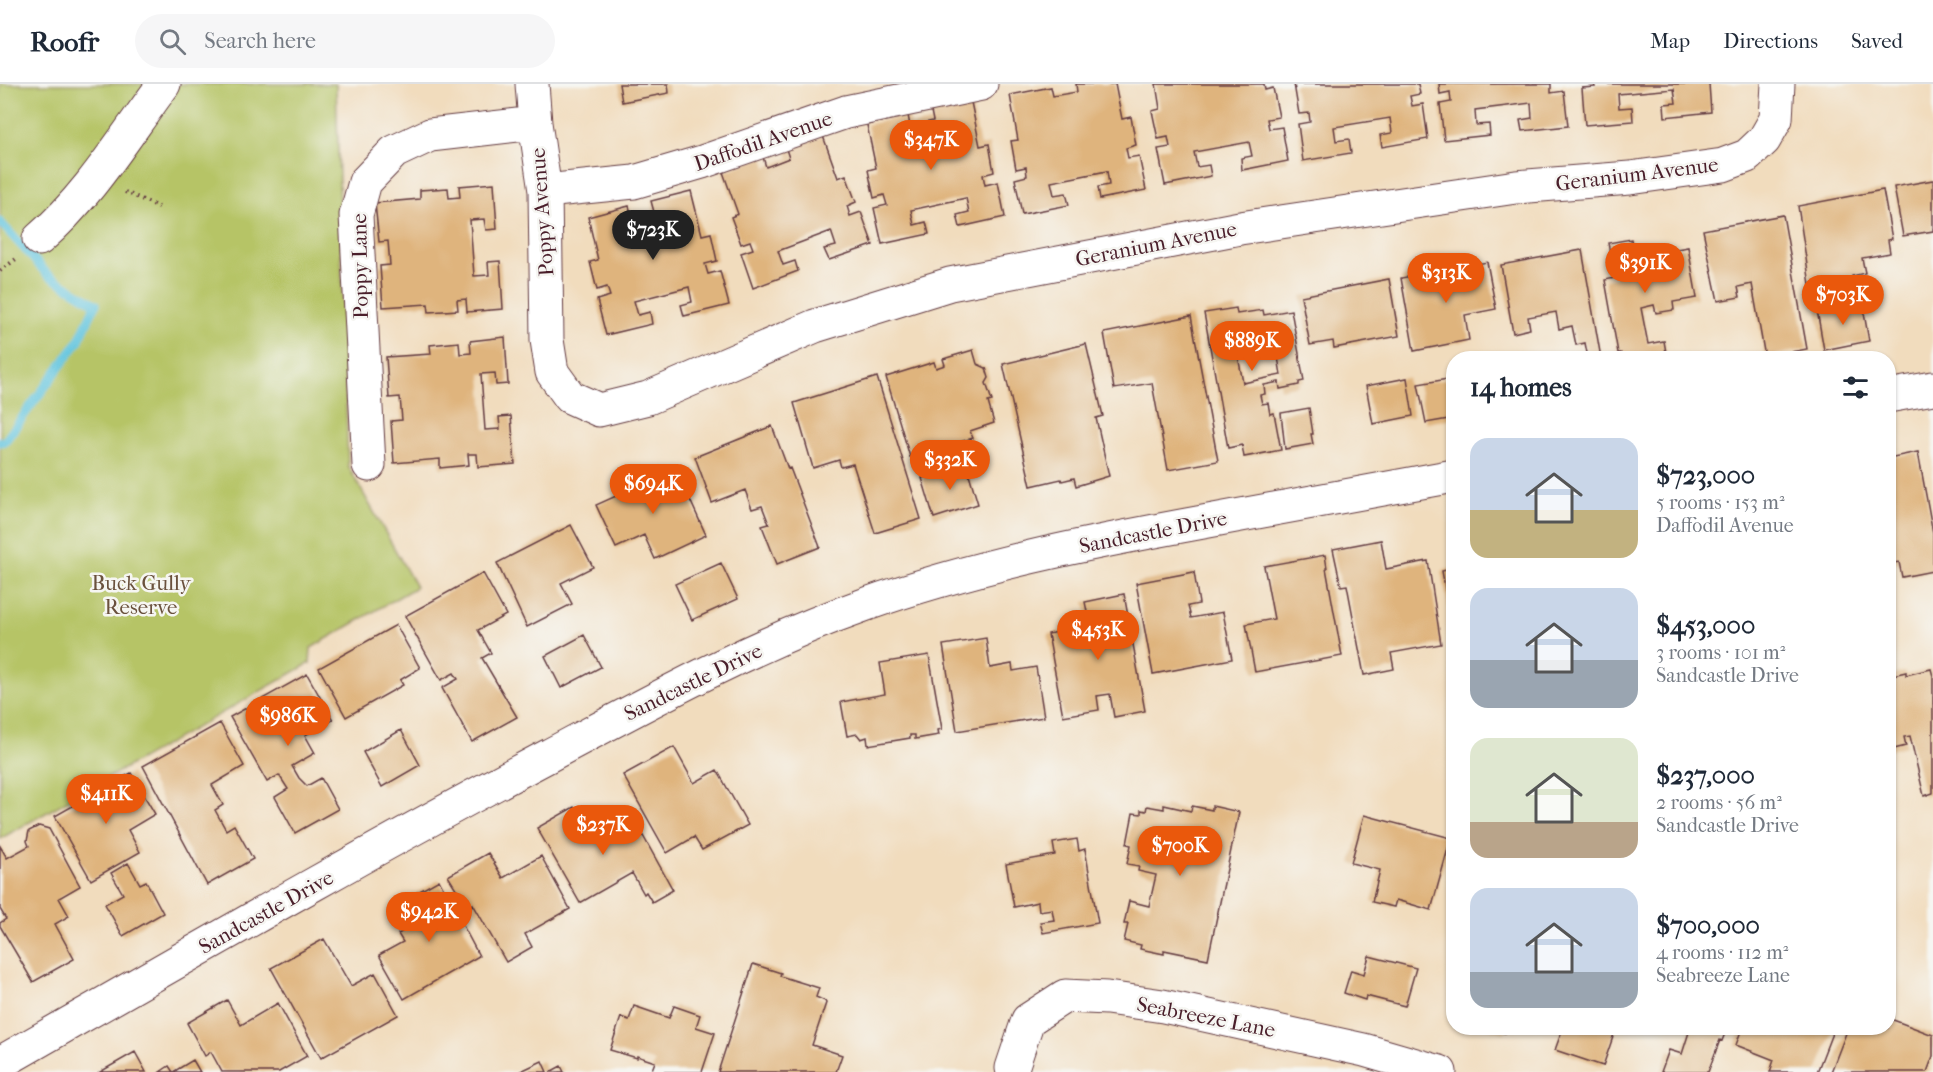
<!DOCTYPE html>
<meta charset="utf-8">
<style>
body{margin:0;font-family:"IM FELL French Canon",serif;background:#f6f6f7;color:#1f2937;height:100vh;display:flex;flex-direction:column;font-size:22px;white-space:nowrap}
*{box-sizing:border-box;margin:0}
p{font-size:20px;color:#747a83}
.icon{flex:none;width:33px;height:33px;fill:none;stroke:currentColor;stroke-width:2;stroke-linecap:round;stroke-linejoin:round}
.map{position:relative;flex:1;overflow:hidden}
.sheet{position:absolute;left:1446px;top:267px;width:450px;height:684px;display:flex;flex-direction:column;background:#fff;border-radius:24px;box-shadow:0 2px 4px #0004}
.sheet>*{flex:none}
.price{position:absolute;translate:-50% -51px;padding:0 14px;border-radius:21px;background:#ea580c;color:#fff;font-size:20px;line-height:39px;filter:drop-shadow(0 2px 3px #0008)}
.price::after{content:'';position:absolute;left:50%;top:36px;width:18px;height:14px;margin-left:-9px;background:inherit;clip-path:polygon(0 0,100% 0,50% 100%)}
.price.active{background:#222;color:#fff}
ul{padding:0;list-style:none}
li{display:flex;align-items:center;gap:18px;height:150px;padding:0 24px}
li span{display:grid;place-items:center;flex:none;width:168px;height:120px;border-radius:18px;color:#555}
li>.icon{margin-inline-start:auto}
span .icon{width:72px;height:72px;fill:#fffc;stroke-width:1}
li b{font-size:26px}
h2{display:flex;justify-content:space-between;align-items:center;height:72px;padding:0 24px;font-size:26px}
header{display:flex;align-items:center;gap:36px;box-sizing:border-box;height:84px;padding:0 30px;background:#fff;border-bottom:2px solid #e0e1e3}
header strong{font-size:28px}
nav{display:flex;gap:33px;margin-inline-start:auto;font-size:21px}
.search{width:420px;height:54px;background:#f6f6f7;display:flex;align-items:center;gap:15px;box-sizing:border-box;padding:0 21px;border-radius:33px;color:#747a83;font-size:22px}
.map>svg:first-child{display:block}
.green{fill:#b6c466;stroke:#807248;stroke-width:1.5}
.lines{fill:none;stroke-linecap:round;stroke-linejoin:round}
.stream{stroke:#60c4de;stroke-width:9}
.building{fill:#dfb47d;fill-rule:evenodd}
.minor-casing{stroke:#633b41;stroke-width:35}
.path{stroke:#633b41;stroke-width:4;stroke-dasharray:1.5 4.5;stroke-linecap:butt}
.minor{stroke:#fff;stroke-width:33}
.labels{text-anchor:middle;dominant-baseline:central;stroke-width:5;stroke-linejoin:round;paint-order:stroke}
.street-label{font-size:21px;fill:#4a1f2b;stroke:#f6f6f2}
.park-label{font-size:21px;fill:#6a513d;stroke:#f6f6f2}
</style>
<header>
<strong>Roofr</strong>
<div class="search"><svg class="icon" aria-label="search" viewBox="0 0 24 24"><circle cx="10" cy="10" r="6"/><path d="M15 15l6 6"/></svg>Search here</div>
<nav><a>Map</a><a>Directions</a><a>Saved</a></nav>
</header>
<div class="map">
<svg width="1933" height="988" viewBox="0 0 1933 988">
<rect width="100%" height="100%" fill="#f6f6f2"/>
<filter id="ink" filterUnits="userSpaceOnUse"><feTurbulence type="fractalNoise" baseFrequency=".0167" numOctaves="2"/><feDisplacementMap in="SourceGraphic" scale="12" xChannelSelector="R" yChannelSelector="G"/><feConvolveMatrix kernelMatrix="1 2 1 2 8 2 1 2 1" color-interpolation-filters="sRGB"/></filter>
<filter id="wash" filterUnits="userSpaceOnUse"><feTurbulence type="fractalNoise" baseFrequency=".008" numOctaves="4" result="noise"/><feDisplacementMap in="SourceGraphic" scale="24" xChannelSelector="R" yChannelSelector="G"/><feGaussianBlur stdDeviation="1.35" result="paint"/><feColorMatrix in="noise" values="0 0 0 0 0 0 0 0 0 0 0 0 0 0 0 0 0 1.4 0 .05"/><feComposite in="paint" operator="in"/></filter>
<g filter="url(#wash)">
<rect width="100%" height="100%" fill="#f1dcbd"/>
<!-- green -->
<path class="green" d="M0 0H336L348 382 416 503 311 564 310 579 0 755Z"/>
<g class="lines">
<!-- stream -->
<path class="stream" d="M0 138 48 191 96 220 78 258 5 357 0 358"/>
</g>
<g id="blocks">
<!-- building -->
<path class="building" d="M619 0H668L669 9 622 18Z
M1076 0H1115L1122 35 1131 33 1136 61 1126 64 1128 74 1139 72 1146 106 1100 115 1098 103 1109 101 1107 87 1051 98 1054 111 1066 109 1069 121 1022 130 1015 95 1027 92 1026 83 1016 85 1011 57 1018 56 1010 11 1051 3 1053 12 1077 8Z
M1156 0H1264L1265 6 1273 4 1279 33 1267 35 1269 45 1282 43 1288 77 1242 86 1241 74 1252 72 1249 58 1194 68 1197 83 1209 81 1211 92 1165 101 1158 65 1170 63 1168 53 1158 55 1152 27 1160 25Z
M1294 0H1418L1420 10 1410 12 1412 22 1423 20 1428 55 1382 63 1380 51 1392 49 1390 34 1334 43 1336 57 1349 55 1351 69 1303 77 1298 40 1310 38 1309 29 1299 30Z
M1439 0H1551V9L1564 7 1568 42 1522 47 1520 36 1532 34 1531 19 1475 26 1476 41 1489 40 1490 51 1444 56 1440 20 1451 18 1450 8 1440 10Z
M1594 0H1709L1711 28 1665 33 1664 20 1676 19 1674 5 1618 10 1619 24 1632 23 1633 37 1585 41 1582 4 1595 3Z
M971 18 980 62 989 60 994 88 983 91 985 101 998 98 1005 133 960 143 957 131 969 128 966 114 911 126 914 141 926 138 929 150 882 160 874 124 887 121 884 111 874 114 868 86 876 84 867 41 908 31 910 42 933 37 931 27Z
M823 52 838 94 846 91 856 118 847 122 850 132 861 128 873 161 829 176 824 165 836 162 831 147 778 167 783 181 795 177 798 187 753 204 741 169 753 165 750 157 741 160 731 133 738 130 723 88 763 73 766 83 789 74 786 65Z
M1933 96V147L1903 152 1894 103Z
M494 99 497 145 486 146 484 135 470 136 474 192 489 191 488 178 500 177 503 225 467 228 466 215 457 216 458 226 429 228 428 220 383 223 380 182 390 181 388 157 379 158 375 119 420 115V106L448 104 449 114 460 113 459 102Z
M1883 106 1892 155 1888 156 1890 169 1862 174 1865 189 1852 192 1853 200 1811 207 1798 122Z
M691 107 702 151 711 149 717 177 705 180 708 190 720 187 729 221 684 232 681 221 692 218 689 203 634 217 638 231 650 228 652 240 606 251 597 216 610 212 607 203 597 206 590 178 598 176 588 133 629 122 632 133 654 128 651 117Z
M1783 131 1807 265 1765 273 1752 200 1738 203 1740 213 1718 217 1703 146Z
M1631 155 1634 173 1688 163 1697 214 1673 218 1674 226 1656 229 1654 221 1641 224 1648 260 1664 257 1667 274H1622L1621 269H1618L1605 196 1615 194 1608 159Z
M1582 166 1601 274H1588L1585 259 1576 261 1572 242 1559 245 1556 228 1528 233 1530 245 1513 249 1501 181Z
M1487 178 1496 225 1465 231 1469 256 1414 267 1401 194Z
M1389 195 1399 252 1334 264 1333 257 1310 261 1301 212Z
M1862 218 1869 257 1824 266 1817 226Z
M1236 224 1237 230 1263 226 1264 231 1291 226 1304 297 1299 298V301L1280 305 1279 298 1264 301 1265 310 1260 311 1262 320 1268 319 1270 330 1274 329 1281 366 1244 373 1242 361 1228 364 1204 229ZM1255 240 1259 256 1268 254 1271 268 1277 267 1281 291 1243 299 1236 261H1241L1238 244Z
M1191 232 1218 377 1168 386 1152 299 1114 305 1104 249Z
M505 253 508 300 496 301 495 289 481 290 485 346 500 345 499 333 511 332 515 380 478 383 477 370H468L469 381 440 384V375L394 379 391 337 402 336 400 313 389 314 386 273 431 270 430 261 459 258 460 270 471 269 470 257Z
M1086 260 1103 332 1096 334 1109 392 1076 402 1074 394 1062 397 1061 395 1031 402 1003 280Z
M973 266 977 280 986 284 989 294 986 299 992 317 988 318 994 339 970 347 973 354 910 373 886 293 934 278 936 284 945 281 943 275Z
M877 293 921 435 875 449 853 380 841 383 839 376 813 384 794 319Z
M1407 294 1413 332 1373 340 1366 302Z
M1454 294V334L1426 339 1418 300Z
M1309 324 1313 350H1311L1313 360 1285 365 1281 329Z
M772 342 788 385 790 384 820 463 777 480 762 442 769 440 762 422 752 425 745 406 712 419 695 373Z
M1918 368 1933 449V487L1902 493 1899 478 1888 480V374Z
M966 380 978 420 934 434 922 394Z
M676 385 706 451 655 475 644 451 616 464 596 421Z
M571 441 593 483 561 499 572 520 527 543 497 479Z
M1381 456 1386 485 1428 477 1441 560 1391 569 1394 585 1364 591 1347 501 1341 502 1333 465Z
M1325 471 1327 484H1326L1342 572 1255 588 1246 540 1274 535 1264 482Z
M721 479 738 515 692 536 675 500Z
M1454 484V536H1451L1442 487Z
M1194 488 1199 520 1188 522 1191 534 1223 528 1232 575 1153 590 1136 499Z
M483 489 506 531 478 546 491 569 482 574 517 633 472 658 442 604 458 595 454 589 441 596 405 532Z
M1124 510 1145 627 1114 633 1110 610 1097 612 1099 626 1063 632 1048 550 1073 545 1072 541 1089 537 1085 518Z
M396 541 420 584 400 596 403 601 346 633 319 584Z
M584 551 601 583 561 604 545 572Z
M986 554 990 584 1012 580 1013 587 1036 583 1044 633 957 647 943 561Z
M929 571 942 645 938 646 939 651 915 655V651H910V654L868 661 867 653 861 655 857 650 847 652 841 618 885 610 880 579Z
M1931 585 1933 592V709L1924 712 1910 652 1904 653 1906 662 1890 666 1888 592 1906 588V591Z
M307 590 333 636 305 651 315 669 292 682 299 694 307 702 321 694 338 725 295 749 275 713 288 705 279 691 267 698 230 633Z
M220 639 244 682 212 701 223 721 215 726 226 746 234 741 253 775 207 801 143 682Z
M401 646 420 681 382 703 363 668Z
M674 663 694 699 717 686 748 741 702 766 694 753 667 769 623 691Z
M131 689 155 730 128 746 140 768 91 796 55 732Z
M1164 721 1191 727 1192 722 1212 726V722L1239 728 1208 875 1164 866V870L1140 865 1141 861 1124 857 1128 840H1124L1129 817 1149 822 1156 791 1138 787 1139 782 1127 780 1131 761 1127 760 1133 729 1141 730V726L1146 727 1147 722 1164 725Z
M574 723 589 749 609 737 612 743 632 732 673 806 652 818 646 808 644 810 632 789 580 819 537 744Z
M1364 731 1451 754 1431 826 1396 816 1394 823 1372 818 1380 786 1351 779Z
M39 742 49 745 80 802 59 814 69 832 55 840 74 875 33 898 0 842V839L6 835 0 825V762L7 774 29 762 27 757 29 747Z
M1077 755 1079 767 1085 765 1098 839 1043 849 1040 838 1054 836 1052 825 1039 827 1038 818 1014 823 1006 780 1055 771 1053 759Z
M488 769 503 794 541 772 570 825 525 850 532 863 506 878 473 820 468 824 448 792Z
M128 779 140 800 146 797 163 829 123 852 105 820 123 810 111 789Z
M439 796 479 872 404 915 379 871 403 858 398 850 416 840 402 817Z
M324 855 351 902 375 889 398 931 321 974 271 884Z
M1369 872 1416 884 1405 922 1366 912 1365 916 1344 909 1351 886 1364 890Z
M753 880 781 889 780 892 819 904 816 913 825 917 826 919 812 961 842 971 836 988H718Z
M227 916 241 941 278 919 307 972 279 988H222L211 968 205 972 187 939Z
M634 922 669 934 674 922 700 931 696 943 715 949 702 988H651L655 978 637 972V974L610 966 621 933 629 936Z
M1888 934 1933 951V972L1927 988H1831L1848 944H1888Z
M1486 944H1507L1505 949Z
M1563 944H1616L1603 982 1555 966Z
M1686 944H1727L1722 957 1720 956 1708 988H1661L1669 966 1682 970 1690 945Z
M1742 944H1834L1817 988H1770L1774 976 1736 961Z
M135 968 146 988H100Z
M193 976 200 988H173Z
M542 977 547 988H519Z
M169 982 173 988H160Z
M561 982 564 988H550Z"/>
</g>
</g>
<g filter="url(#ink)">
<use href="#blocks" fill-opacity="0" stroke="#633b41" stroke-width="1.5"/>
<g class="lines">
<!-- minor casing -->
<g class="minor-casing">
<path id="minor" d="M532 0 535 39 545 107 547 256 552 288 570 313 599 326 648 314 815 242 950 200 1240 144 1516 103 1630 94 1723 81 1747 72 1764 56 1776 35 1778 0
M545 107 634 98 702 78 846 28 981 0
M39 155C89 112 125 52 164 0
M1888 312 1933 304
M369 381 356 131 365 98 394 68 430 51 535 39
M0 979C182 875 363 770 548 672 651 617 754 560 864 521 974 482 1088 459 1203 438 1287 423 1370 407 1454 392
M1013 988 1012 984 1028 936 1065 912 1107 914 1163 922 1364 966 1440 988"/>
</g>
<!-- path -->
<path class="path" d="M125 108 159 123
M0 187 16 175"/>
<!-- minor -->
<use href="#minor" class="minor"/>
</g>
</g>
<g class="labels">
<!-- street labels -->
<g class="street-label">
<text transform="translate(763 57) rotate(-19)">Daffodil Avenue</text>
<text transform="translate(1637 90) rotate(-7)">Geranium Avenue</text>
<text transform="translate(542 128) rotate(-94)">Poppy Avenue</text>
<text transform="translate(1156 160) rotate(-11)">Geranium Avenue</text>
<text transform="translate(360 182) rotate(-91)">Poppy Lane</text>
<text transform="translate(1153 448) rotate(-11)">Sandcastle Drive</text>
<text transform="translate(693 598) rotate(-26)">Sandcastle Drive</text>
<text transform="translate(266 828) rotate(-29)">Sandcastle Drive</text>
<text transform="translate(1206 933) rotate(11)">Seabreeze Lane</text>
</g>
<!-- park labels -->
<g class="park-label">
<text x="141" y="499">Buck Gully<tspan x="141" dy="24">Reserve</tspan></text>
</g>
</g>
</svg>
<b class="price" style="left:931px;top:87px">$347K</b>
<b class="price active" style="left:653px;top:177px">$723K</b>
<b class="price" style="left:1645px;top:210px">$391K</b>
<b class="price" style="left:1446px;top:220px">$313K</b>
<b class="price" style="left:1843px;top:242px">$703K</b>
<b class="price" style="left:1252px;top:288px">$889K</b>
<b class="price" style="left:950px;top:407px">$332K</b>
<b class="price" style="left:653px;top:431px">$694K</b>
<b class="price" style="left:1098px;top:577px">$453K</b>
<b class="price" style="left:288px;top:663px">$986K</b>
<b class="price" style="left:106px;top:741px">$411K</b>
<b class="price" style="left:603px;top:772px">$237K</b>
<b class="price" style="left:1180px;top:793px">$700K</b>
<b class="price" style="left:429px;top:859px">$942K</b>
<section class="sheet">
<h2>14 homes<svg class="icon" aria-label="filters" viewBox="0 0 24 24"><path d="M4 7h16M4 17h16"/><circle cx="9" cy="7" r="2"/><circle cx="15" cy="17" r="2"/></svg></h2>
<ul>
<li><span style="background:linear-gradient(#c9d6e8 60%,#c2b280 0)"><svg class="icon" aria-label="home" viewBox="0 0 24 24"><path d="M3 11l9-7 9 7M6 9v11h12V9"/></svg></span><div><b>$723,000</b><p>5 rooms · 153 m²</p><p>Daffodil Avenue</p></div></li>
<li><span style="background:linear-gradient(#c9d6e8 60%,#9aa5b1 0)"><svg class="icon" aria-label="home" viewBox="0 0 24 24"><path d="M3 11l9-7 9 7M6 9v11h12V9"/></svg></span><div><b>$453,000</b><p>3 rooms · 101 m²</p><p>Sandcastle Drive</p></div></li>
<li><span style="background:linear-gradient(#dfe7d0 70%,#b9a48a 0)"><svg class="icon" aria-label="home" viewBox="0 0 24 24"><path d="M3 11l9-7 9 7M6 9v11h12V9"/></svg></span><div><b>$237,000</b><p>2 rooms · 56 m²</p><p>Sandcastle Drive</p></div></li>
<li><span style="background:linear-gradient(#c9d6e8 70%,#9aa5b1 0)"><svg class="icon" aria-label="home" viewBox="0 0 24 24"><path d="M3 11l9-7 9 7M6 9v11h12V9"/></svg></span><div><b>$700,000</b><p>4 rooms · 112 m²</p><p>Seabreeze Lane</p></div></li>
</ul>
</section>
</div>
